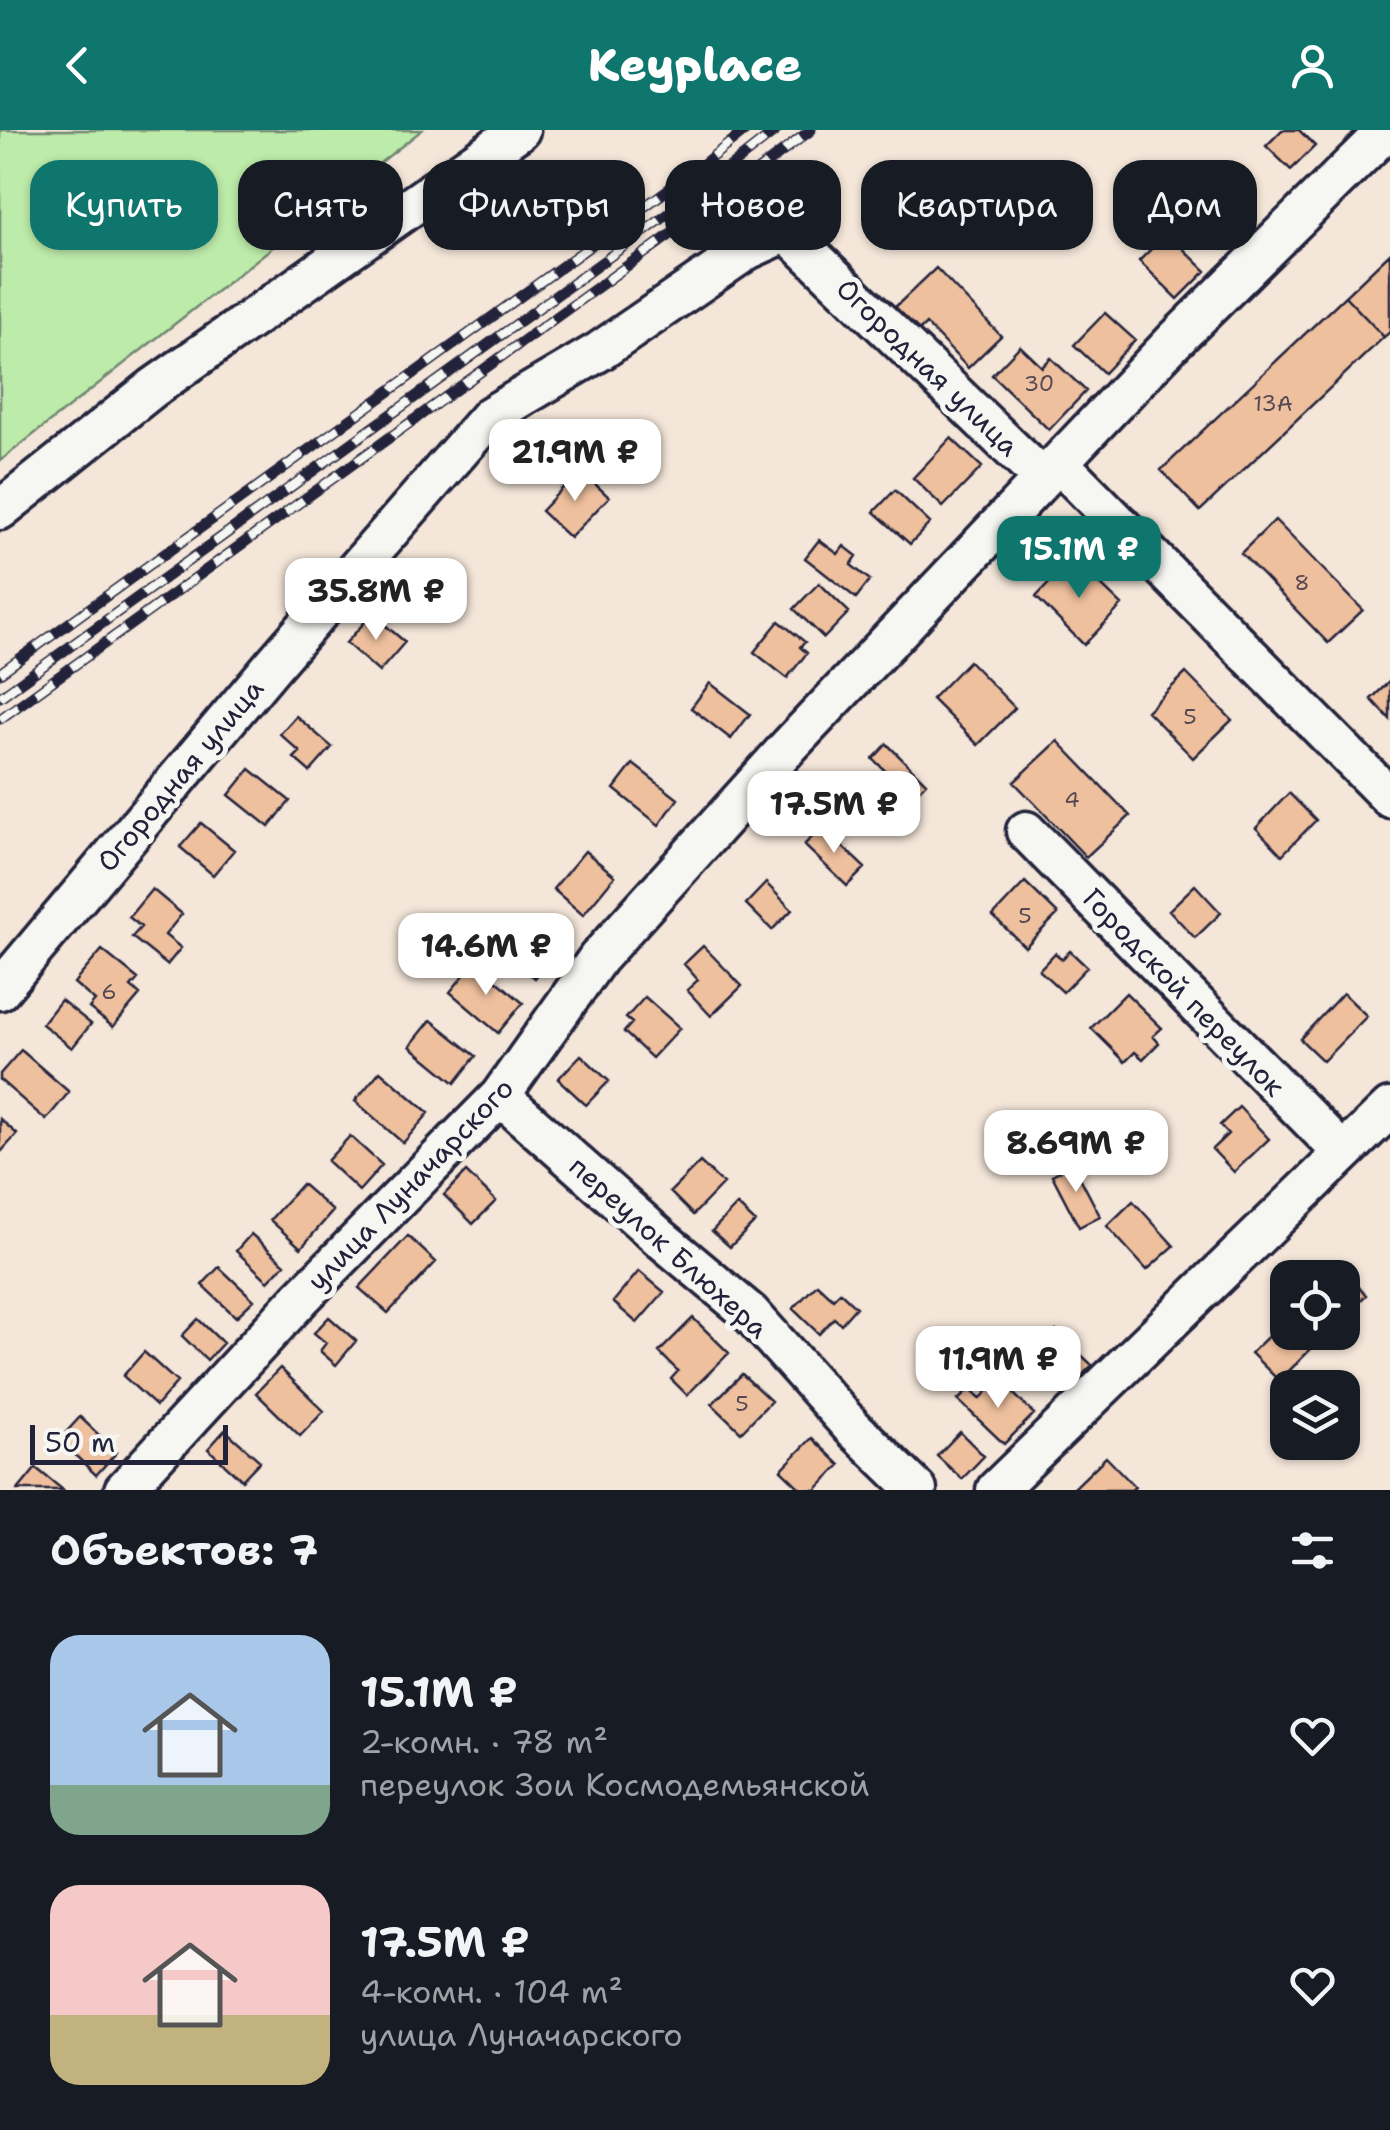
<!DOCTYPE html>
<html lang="ru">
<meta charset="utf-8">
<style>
body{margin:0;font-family:"Shantell Sans",sans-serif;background:#242831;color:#f1f3f6;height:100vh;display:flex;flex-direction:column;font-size:38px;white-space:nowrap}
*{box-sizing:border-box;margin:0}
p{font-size:32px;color:#9ea1a6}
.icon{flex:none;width:55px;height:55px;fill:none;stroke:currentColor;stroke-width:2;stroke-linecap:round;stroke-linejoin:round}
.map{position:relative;height:1360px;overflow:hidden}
.panel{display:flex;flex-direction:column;background:#171b24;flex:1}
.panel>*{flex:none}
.hud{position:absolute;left:30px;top:30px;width:1330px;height:90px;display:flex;gap:20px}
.tools{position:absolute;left:1270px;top:1130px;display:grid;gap:20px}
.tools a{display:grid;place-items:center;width:90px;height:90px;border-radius:20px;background:#171b24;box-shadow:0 2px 8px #0004;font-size:50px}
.scale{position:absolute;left:30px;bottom:25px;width:198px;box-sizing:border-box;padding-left:10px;border:5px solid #22223b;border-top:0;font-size:28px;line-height:35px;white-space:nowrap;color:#22223b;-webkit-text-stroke:8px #f6f6f2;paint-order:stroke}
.price{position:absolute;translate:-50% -85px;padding:0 22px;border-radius:20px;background:#fff;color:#222;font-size:32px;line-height:65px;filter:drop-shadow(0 2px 5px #0008)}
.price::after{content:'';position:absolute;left:50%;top:60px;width:30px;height:22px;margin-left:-15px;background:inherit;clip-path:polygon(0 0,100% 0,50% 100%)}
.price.active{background:#0f766e;color:#fff}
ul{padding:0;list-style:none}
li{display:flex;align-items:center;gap:30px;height:250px;padding:0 50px}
li span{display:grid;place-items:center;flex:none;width:280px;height:200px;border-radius:30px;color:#555}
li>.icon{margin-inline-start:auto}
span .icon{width:120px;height:120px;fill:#fffc;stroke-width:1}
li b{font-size:42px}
h2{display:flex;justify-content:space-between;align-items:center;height:120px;padding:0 50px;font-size:42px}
.pill{padding:0 35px;border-radius:30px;background:#171b24;box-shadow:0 2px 8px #0004;font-size:35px;line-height:90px}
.pill.active{background:#0f766e;color:#fff}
header{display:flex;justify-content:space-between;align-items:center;height:130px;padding:0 50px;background:#0f766e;color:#fff;font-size:45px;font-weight:800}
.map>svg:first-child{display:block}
.green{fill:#bdeba9;stroke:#708672;stroke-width:2.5}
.building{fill:#efc09e;stroke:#22223b;stroke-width:2.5}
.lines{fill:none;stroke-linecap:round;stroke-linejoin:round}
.minor-casing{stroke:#22223b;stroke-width:45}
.minor{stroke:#f6f6f2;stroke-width:38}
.rail-casing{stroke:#22223b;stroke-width:11}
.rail{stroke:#f6f6f2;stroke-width:8;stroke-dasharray:22;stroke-linecap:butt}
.labels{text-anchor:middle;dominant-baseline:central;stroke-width:10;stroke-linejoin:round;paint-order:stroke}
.number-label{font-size:22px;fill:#554a54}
.street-label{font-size:28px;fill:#22223b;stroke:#f6f6f2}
</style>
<header><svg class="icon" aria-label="back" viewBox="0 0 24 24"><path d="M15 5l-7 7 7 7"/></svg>Keyplace<svg class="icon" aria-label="person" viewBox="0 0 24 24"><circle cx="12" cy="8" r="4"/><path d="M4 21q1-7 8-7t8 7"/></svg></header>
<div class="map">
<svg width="1390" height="1360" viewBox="0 0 1390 1360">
<rect width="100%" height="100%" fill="#f4e6d9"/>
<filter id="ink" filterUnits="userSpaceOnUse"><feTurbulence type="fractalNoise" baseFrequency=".01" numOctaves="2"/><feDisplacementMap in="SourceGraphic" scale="20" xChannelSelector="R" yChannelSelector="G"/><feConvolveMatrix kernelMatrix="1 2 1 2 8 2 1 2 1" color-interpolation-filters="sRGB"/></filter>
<g filter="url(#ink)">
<!-- green -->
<path class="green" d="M0 0H422L0 331Z"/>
<!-- building -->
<path class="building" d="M1282 0H1299L1315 16 1291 40 1266 16Z
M1218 44 1245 71 1229 87 1201 59Z
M1167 103 1206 141 1178 169 1139 131Z
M1390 123V202L1384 207 1345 166Z
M936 138 1001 206 968 238 926 194 915 205 891 181Z
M1345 166 1384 207 1200 381 1161 340Z
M1105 183 1135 210 1104 243 1074 215Z
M1020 216 1042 237 1051 228 1086 261 1049 300 992 245Z
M951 308 982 337 943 377 913 348Z
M580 340 609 367 570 408 541 381Z
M895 360 930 393 910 414 874 382Z
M1275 390 1363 480 1328 513 1241 423Z
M819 410 838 424 844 416 857 426 851 435 870 450 856 468 805 428Z
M1073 428 1122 475 1084 515 1036 467Z
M819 453 849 482 824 508 794 479Z
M372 484 405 512 379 542 346 513Z
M779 491 805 512 800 517 807 523 787 548 754 522Z
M969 531 1015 578 978 615 932 569Z
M1186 543 1232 590 1193 628 1147 581Z
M1390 551V589L1371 569Z
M710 553 750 584 731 609 691 578Z
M296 586 332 617 310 642 294 628 300 622 280 604Z
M1058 611 1130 686 1086 727 1014 652Z
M887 614 926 653 912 667 873 629Z
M633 634 678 669 659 695 614 659Z
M250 639 290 671 269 697 229 665Z
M1289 663 1316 690 1282 725 1256 698Z
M201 693 234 720 213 745 180 717Z
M822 697 865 738 847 756 804 715Z
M585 721 615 746 583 785 553 759Z
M1025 752 1058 784 1025 817 993 786Z
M766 753 792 780 772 800 746 774Z
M1195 755 1221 783 1195 808 1169 780Z
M152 759 182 784 165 805 181 818 167 835 132 807 141 797 129 787Z
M531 792 561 816 535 848 506 825Z
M703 816 742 856 711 886 687 860 698 850 684 834Z
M102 820 138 849 131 857 140 865 113 897 89 878 95 871 74 853Z
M1070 821 1087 837 1063 862 1039 840 1055 823 1062 829Z
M475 832 523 873 498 903 450 862Z
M1126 863 1162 898 1153 906 1159 913 1143 929 1135 922 1125 932 1091 898Z
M1343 863 1367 886 1323 931 1300 909Z
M645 867 680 898 652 928 624 902 632 893 626 888Z
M61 870 91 894 72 918 42 894Z
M431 890 476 926 455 953 410 916Z
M21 920 69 962 46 990 0 950V944Z
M581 925 609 951 586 975 558 949Z
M380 941 429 983 403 1013 355 971Z
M1239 977 1269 1009 1234 1042 1212 1019 1228 1004 1220 995Z
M0 989 17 1004 0 1023Z
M350 1006 382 1035 359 1061 327 1031Z
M700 1032 723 1054 693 1085 670 1062Z
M1073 1034 1100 1086 1079 1097 1052 1045Z
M466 1042 496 1071 473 1094 444 1065Z
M302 1054 333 1081 301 1118 270 1090Z
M1133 1071 1174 1116 1147 1140 1107 1096Z
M737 1075 755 1092 730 1117 712 1101Z
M251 1104 285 1134 268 1151 236 1121Z
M408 1106 436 1132 388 1183 359 1158Z
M219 1137 254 1170 236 1187 202 1155Z
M1338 1137 1366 1165 1342 1189V1148H1327Z
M639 1141 664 1162 637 1193 613 1172Z
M817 1154 833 1169 840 1162 856 1177 841 1194 834 1188 819 1204 793 1179Z
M329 1187 356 1211 336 1235 320 1221 326 1213 314 1203Z
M1288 1187V1202H1328L1279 1251 1251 1223Z
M693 1188 729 1223 687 1265 671 1249 678 1241 659 1222Z
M198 1189 223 1213 207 1230 182 1206Z
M1056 1201 1092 1235 1064 1264 1029 1230Z
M144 1222 177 1252 156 1276 123 1246Z
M280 1238 324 1281 300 1306 256 1263Z
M742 1244 771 1271 741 1302 712 1274Z
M999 1249 1034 1284 1004 1314 958 1270 970 1259 980 1269Z
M80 1287 117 1322 96 1345 59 1310Z
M225 1300 260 1331 242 1350 208 1319Z
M960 1302 984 1326 962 1349 937 1326Z
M812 1308 840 1335 816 1360H802L781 1340Z
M1106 1327 1135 1357 1131 1360H1072Z
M36 1338 63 1360H18Z"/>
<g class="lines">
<!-- minor casing -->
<g class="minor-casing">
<path id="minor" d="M1059 333 1390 668
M0 380 153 258 520 0
M1026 701 1343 1023
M0 860 273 535 490 286 600 221 747 120 787 102 1043 349
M500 966 659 1107 750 1183 851 1296 917 1360
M124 1360 300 1169 500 966 598 828 790 615 1174 211 1387 0
M996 1360 1390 978"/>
</g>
<!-- minor -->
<use href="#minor" class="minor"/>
<!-- rail casing -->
<g class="rail-casing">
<path id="rail" d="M0 543 702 35 746 0
M0 567 681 75 777 0
M0 589 728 63 811 0"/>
</g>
<!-- rail -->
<use href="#rail" class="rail"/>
</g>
</g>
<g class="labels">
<!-- number labels -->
<g class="number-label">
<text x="1039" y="253">30</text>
<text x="1273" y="273">13А</text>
<text x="1302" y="452">8</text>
<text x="1190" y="586">5</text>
<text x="1072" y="669">4</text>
<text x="1025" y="785">5</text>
<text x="109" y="861">6</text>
<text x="742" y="1273">5</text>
</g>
<!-- street labels -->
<g class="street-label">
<text transform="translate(928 237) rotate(44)">Огородная улица</text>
<text transform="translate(180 645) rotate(-50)">Огородная улица</text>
<text transform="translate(1184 862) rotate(46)">Городской переулок</text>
<text transform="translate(410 1054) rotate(-46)">улица Луначарского</text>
<text transform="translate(669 1117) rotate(42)">переулок Блюхера</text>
</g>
</g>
</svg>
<div class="tools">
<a><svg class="icon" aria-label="locate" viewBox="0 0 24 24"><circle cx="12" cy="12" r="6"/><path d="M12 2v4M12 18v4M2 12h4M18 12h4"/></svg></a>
<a><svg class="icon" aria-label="layers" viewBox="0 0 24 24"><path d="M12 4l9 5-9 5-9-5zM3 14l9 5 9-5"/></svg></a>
</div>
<div class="scale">50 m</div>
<b class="price" style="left:575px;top:374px">21.9M ₽</b>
<b class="price active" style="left:1079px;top:471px">15.1M ₽</b>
<b class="price" style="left:376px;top:513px">35.8M ₽</b>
<b class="price" style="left:834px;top:726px">17.5M ₽</b>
<b class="price" style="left:486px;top:868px">14.6M ₽</b>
<b class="price" style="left:1076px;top:1065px">8.69M ₽</b>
<b class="price" style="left:998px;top:1281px">11.9M ₽</b>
<div class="hud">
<a class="pill active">Купить</a>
<a class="pill">Снять</a>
<a class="pill">Фильтры</a>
<a class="pill">Новое</a>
<a class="pill">Квартира</a>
<a class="pill">Дом</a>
</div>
</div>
<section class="panel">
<h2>Объектов: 7<svg class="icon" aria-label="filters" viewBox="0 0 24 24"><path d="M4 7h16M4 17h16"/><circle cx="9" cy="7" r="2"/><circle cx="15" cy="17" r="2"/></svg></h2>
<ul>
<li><span style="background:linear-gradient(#a9c7e8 75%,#7fa58c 0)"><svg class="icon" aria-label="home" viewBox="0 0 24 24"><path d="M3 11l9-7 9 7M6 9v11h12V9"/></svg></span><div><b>15.1M ₽</b><p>2-комн. · 78 m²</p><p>переулок Зои Космодемьянской</p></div><svg class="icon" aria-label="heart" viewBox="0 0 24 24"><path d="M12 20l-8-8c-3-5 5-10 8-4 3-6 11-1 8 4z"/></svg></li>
<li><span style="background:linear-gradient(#f6c9c9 65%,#c2b280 0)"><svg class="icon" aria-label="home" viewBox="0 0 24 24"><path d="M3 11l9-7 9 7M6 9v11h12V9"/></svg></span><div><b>17.5M ₽</b><p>4-комн. · 104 m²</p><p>улица Луначарского</p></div><svg class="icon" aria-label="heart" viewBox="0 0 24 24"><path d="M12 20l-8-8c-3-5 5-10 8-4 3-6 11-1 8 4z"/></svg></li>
</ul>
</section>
